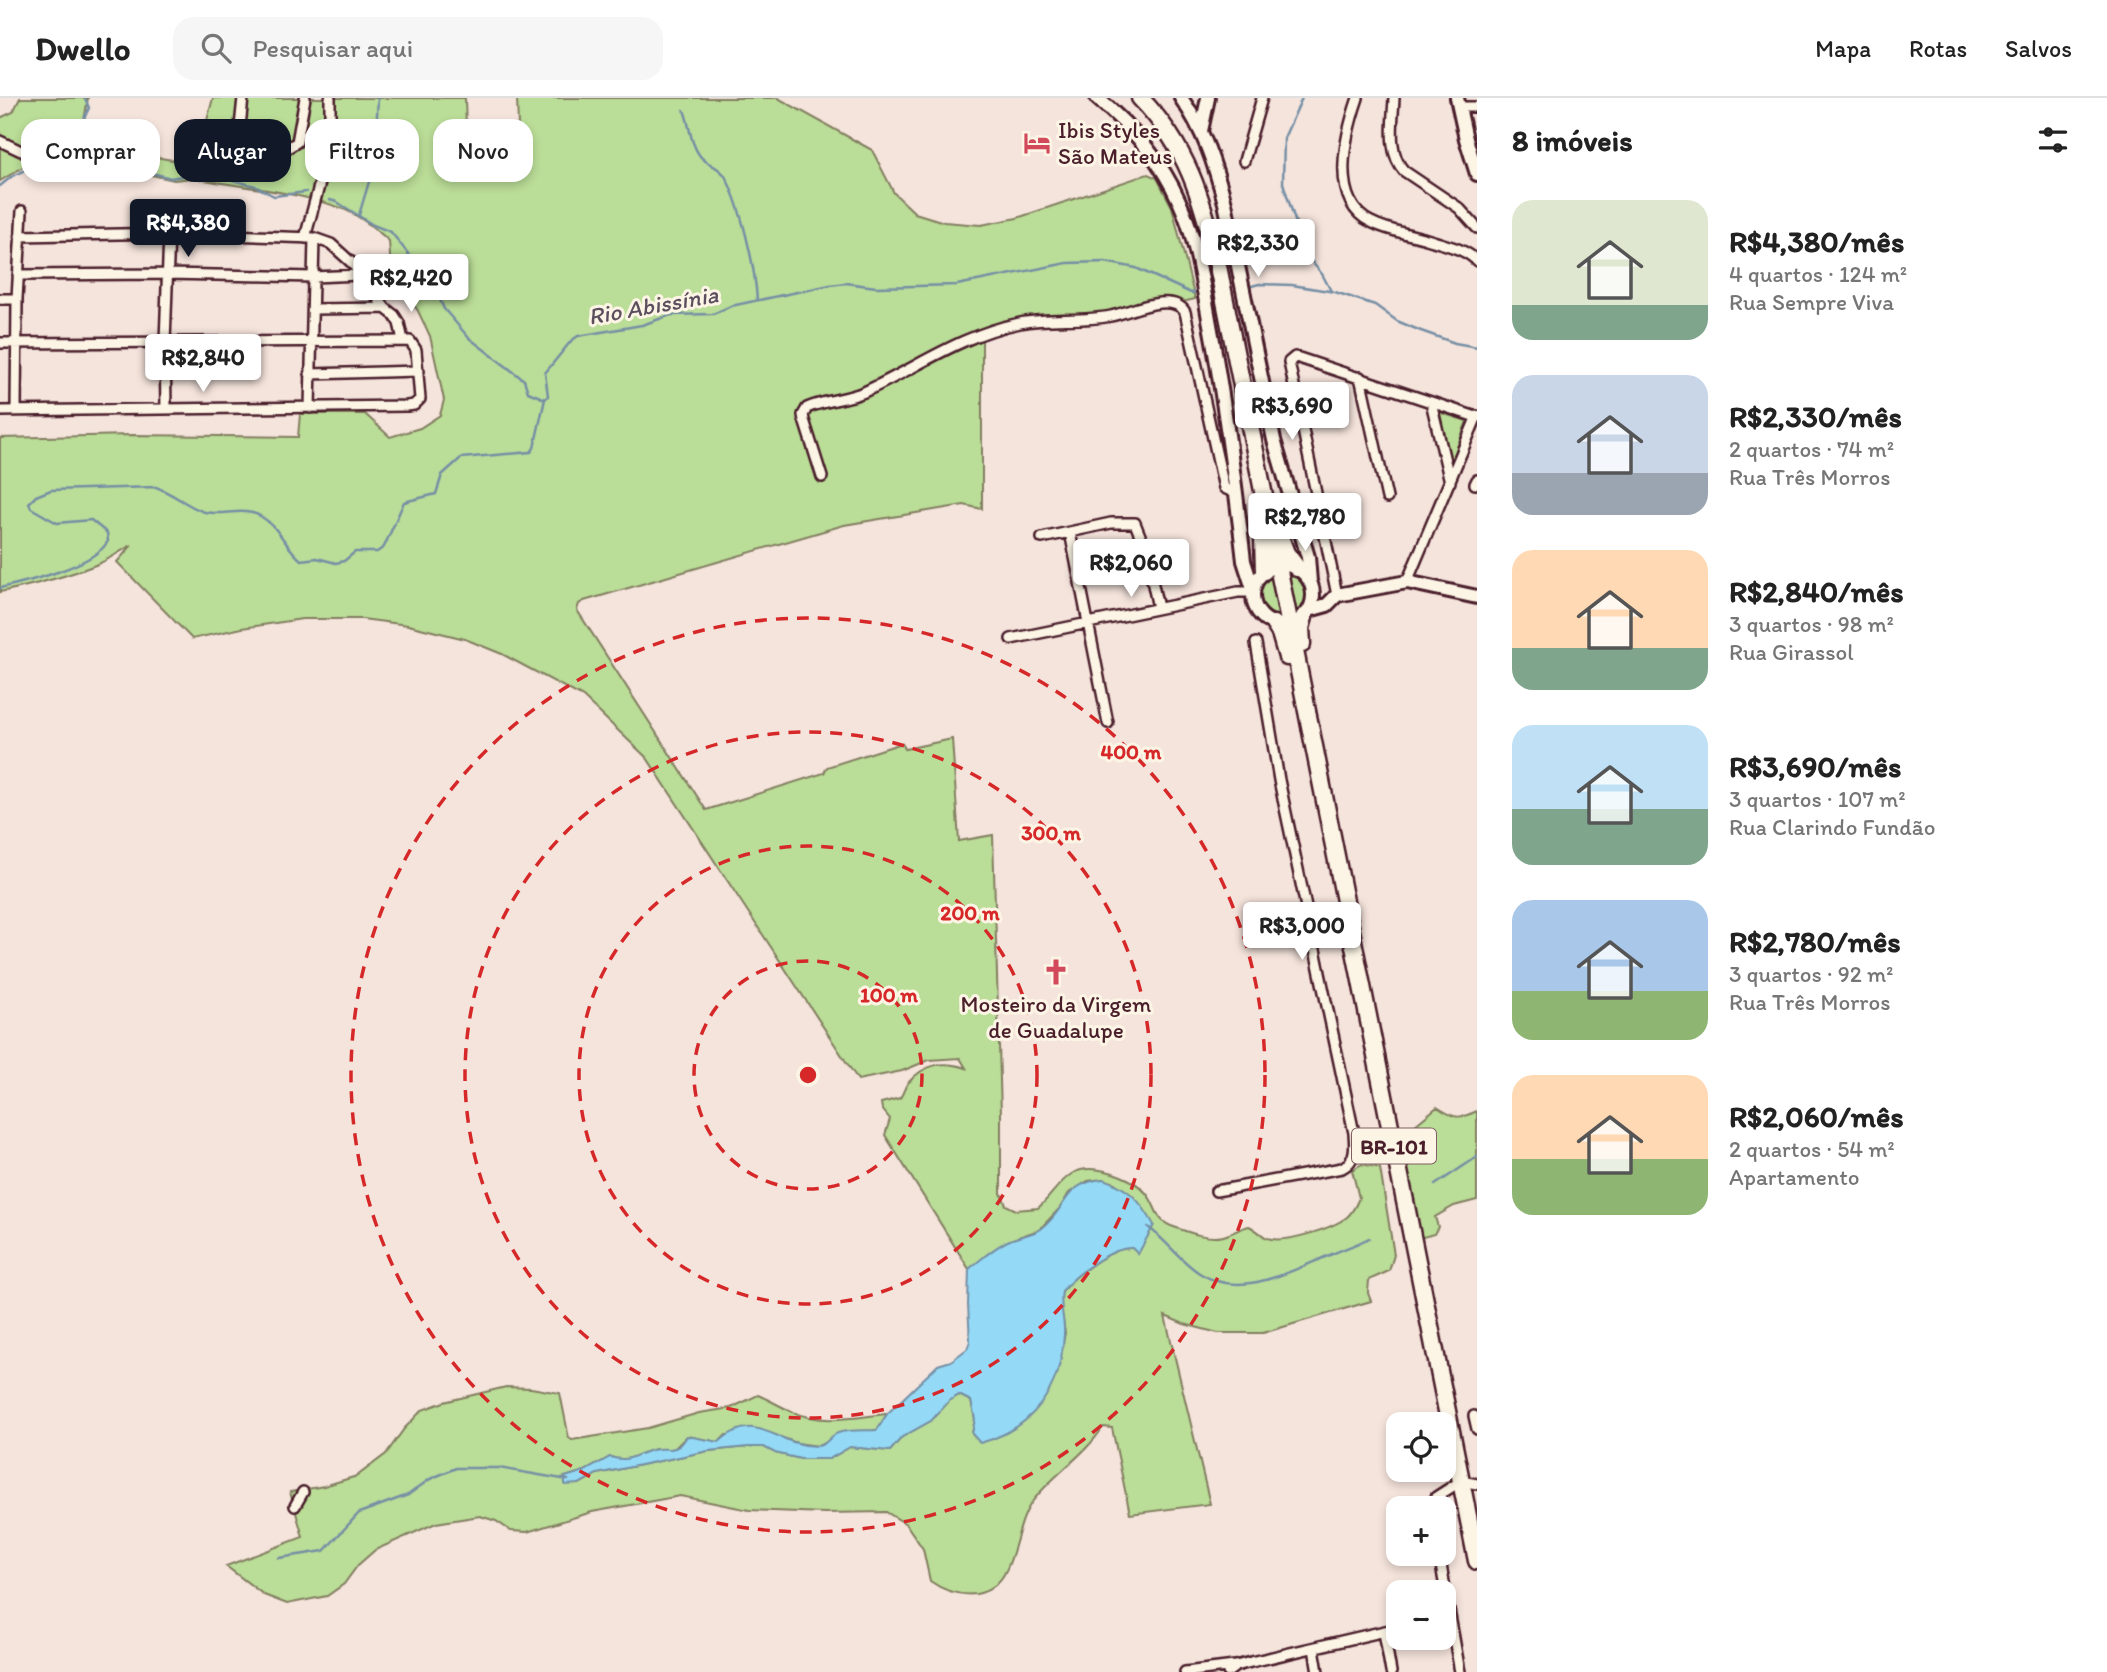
<!DOCTYPE html>
<html lang="pt">
<meta charset="utf-8">
<style>
body{margin:0;font-family:Itim,sans-serif;background:#f6f6f6;color:#222;height:100vh;display:flex;flex-direction:column;font-size:26px;white-space:nowrap}
*{box-sizing:border-box;margin:0}
p{font-size:23px;color:#767676}
.icon{flex:none;width:38px;height:38px;fill:none;stroke:currentColor;stroke-width:2;stroke-linecap:round;stroke-linejoin:round}
.map{position:relative;flex:1;overflow:hidden}
.details{display:flex;flex-direction:column;background:#fff;width:630px}
.details>*{flex:none}
.hud{position:absolute;left:21px;top:21px;width:665px;height:63px;display:flex;gap:14px}
.fabs{position:absolute;left:1386px;top:1314px;display:grid;gap:14px}
.fabs a{display:grid;place-items:center;width:70px;height:70px;border-radius:14px;background:#fff;box-shadow:0 4px 10px #0003;font-size:35px}
.price{position:absolute;translate:-50% -60px;padding:0 16px;border-radius:7px;background:#fff;color:#222;font-size:23px;line-height:46px;filter:drop-shadow(0 2px 4px #0008)}
.price::after{content:'';position:absolute;left:50%;top:42px;width:21px;height:16px;margin-left:-10px;background:inherit;clip-path:polygon(0 0,100% 0,50% 100%)}
.price.on{background:#111827;color:#fff}
ul{padding:0;list-style:none}
li{display:flex;align-items:center;gap:21px;height:175px;padding:0 35px}
li span{display:grid;place-items:center;flex:none;width:196px;height:140px;border-radius:21px;color:#555}
li>.icon{margin-inline-start:auto}
span .icon{width:84px;height:84px;fill:#fffc;stroke-width:1}
li b{font-size:30px}
h2{display:flex;justify-content:space-between;align-items:center;height:84px;padding:0 35px;font-size:30px}
.chip{padding:0 24px;border-radius:21px;background:#fff;box-shadow:0 4px 10px #0003;font-size:24px;line-height:63px}
.chip.on{background:#111827;color:#fff}
header{display:flex;align-items:center;gap:42px;box-sizing:border-box;height:98px;padding:0 35px;background:#fff;border-bottom:2px solid #e0e0e0}
header strong{font-size:33px}
nav{display:flex;gap:38px;margin-inline-start:auto;font-size:24px}
.search{width:490px;height:63px;background:#f6f6f6;display:flex;align-items:center;gap:18px;box-sizing:border-box;padding:0 24px;border-radius:21px;color:#767676;font-size:26px}
main{display:flex;flex:1;min-height:0}
.map>svg:first-child{display:block}
.green{fill:#badd97;stroke:#827e61;stroke-width:2}
.water{fill:#94daf6;stroke:#768fa5;stroke-width:2}
.lines{fill:none;stroke-linecap:round;stroke-linejoin:round}
.stream{stroke:#768fa5;stroke-width:2.5}
.street-casing{stroke:#4a1f2b;stroke-width:14}
.secondary-casing{stroke:#4a1f2b;stroke-width:18}
.highway-casing{stroke:#4a1f2b;stroke-width:21}
.street{stroke:#fcf5e5;stroke-width:9}
.secondary{stroke:#fcf5e5;stroke-width:12}
.highway{stroke:#fcf5e5;stroke-width:16}
.ring{fill:none;stroke:#d62828;stroke-width:3.5;stroke-dasharray:12 9}
.labels{text-anchor:middle;dominant-baseline:central;stroke-width:6;stroke-linejoin:round;paint-order:stroke}
.shield{fill:#fcf5e5;stroke:#7f5f63;stroke-width:2}
.shield-label{font-size:21px;font-weight:bold;fill:#4a1f2b}
.poi-label{font-size:23px;fill:#4a1f2b;stroke:#fcf5e5;text-anchor:start}
.water-label{font-size:24px;font-style:italic;fill:#5c4e5e;stroke:#fcf5e5}
.centre{fill:#d62828;stroke:#fcf5e5;stroke-width:3.5}
.ring-label{font-size:21px;text-anchor:middle;font-weight:bold;fill:#d62828;stroke:#fcf5e5;stroke-width:6;stroke-linejoin:round;paint-order:stroke}
</style>
<header>
<strong>Dwello</strong>
<div class="search"><svg class="icon" aria-label="search" viewBox="0 0 24 24"><circle cx="10" cy="10" r="6"/><path d="M15 15l6 6"/></svg>Pesquisar aqui</div>
<nav><a>Mapa</a><a>Rotas</a><a>Salvos</a></nav>
</header>
<main>
<div class="map">
<svg width="1477" height="1574" viewBox="0 0 1477 1574">
<rect width="100%" height="100%" fill="#f5e4dc"/>
<filter id="ink" filterUnits="userSpaceOnUse"><feTurbulence type="fractalNoise" baseFrequency=".0143" numOctaves="2"/><feDisplacementMap in="SourceGraphic" scale="14" xChannelSelector="R" yChannelSelector="G"/><feConvolveMatrix kernelMatrix="1 2 1 2 8 2 1 2 1" color-interpolation-filters="sRGB"/></filter>
<g filter="url(#ink)">
<!-- green -->
<path class="green" d="M20 0H88L80 46 178 63 198 56 213 0H465L466 30 486 43V26L518 28 517 0H778L872 52 894 95 915 115 944 124 981 127 1017 120 1148 76 1157 80 1172 109 1195 201 1092 226 1019 229 982 239V411L964 407 844 427 584 503 579 506 577 512 706 712 824 675 827 669 902 645 905 651 952 641 959 743 993 737 1001 1016V1095L1006 1107 1016 1112 1038 1110C1050 1100 1059 1083 1073 1075 1092 1064 1132 1078 1146 1095 1157 1107 1154 1121 1171 1128 1187 1134 1213 1144 1229 1136 1237 1133 1240 1130 1249 1128 1256 1131 1261 1137 1267 1140 1285 1146 1333 1130 1347 1119 1353 1114 1356 1107 1359 1100L1352 1072 1362 1066 1380 1070 1394 1157 1389 1173 1369 1182 1368 1195 1371 1203 1263 1235H1218L1184 1226 1165 1218 1210 1406 1130 1416 1112 1330 1103 1329C1084 1359 1053 1376 1032 1404 1011 1433 1018 1489 976 1496 958 1498 944 1493 930 1483L923 1451 906 1426 886 1414 825 1415 749 1412 680 1398 592 1414 527 1434 511 1433 496 1423 480 1418 436 1425 375 1452 358 1467 344 1486 327 1498 287 1506 264 1497 226 1468 303 1439 290 1394 324 1388 357 1378 386 1356 404 1331 422 1312 444 1304 506 1289 531 1290 560 1295 569 1340 572 1342 648 1330 699 1315 731 1310 758 1297C770 1302 781 1309 793 1314 823 1327 856 1319 887 1316L877 1332 832 1339 828 1344 818 1348 797 1345 780 1339 726 1337 719 1344 687 1338 674 1351C668 1351 662 1351 656 1351 636 1355 632 1366 610 1359L585 1373 565 1379 579 1386 597 1376 708 1353 748 1349H764L776 1355 801 1361H829L850 1349 890 1353 902 1339 935 1319 949 1303 959 1297 971 1303 975 1321 972 1336 978 1342 1057 1272 1065 1235 1060 1203 1062 1193C1075 1177 1111 1149 1132 1150L1138 1155 1149 1132 1115 1085 1103 1081 1088 1083 1069 1095 1060 1110 1039 1132 1010 1142 969 1171 885 1037 890 1021 882 1011 881 1005 900 1000C904 995 904 989 908 985 925 965 944 963 966 970L960 960 929 962 902 973 858 982 647 660 583 599 502 556 465 541 408 527 362 521H302L242 530 192 541 117 464 132 447C120 453 110 461 98 466 65 479 34 487 0 494V340L132 337 298 339 300 316H365L390 339 420 330 440 317 444 302 430 238 418 213 391 173 389 143C375 130 359 117 341 110 294 93 241 89 192 80L174 82 133 73 92 72 68 65 43 63 23 69 0 83V20L13 14Z
M1438 314 1467 323 1451 365Z
M1285 473H1293L1301 476C1313 490 1311 508 1295 517Z
M1272 478 1281 523 1267 521 1258 509 1257 492Z
M1437 1009C1454 1020 1458 1022 1477 1013V1102L1454 1108 1435 1119 1438 1129 1434 1136 1416 1141 1396 1043Z"/>
<!-- water -->
<path class="water" d="M1103 1081C1129 1089 1141 1104 1154 1127L1138 1156 1132 1150C1111 1149 1075 1177 1062 1193 1059 1208 1065 1221 1064 1236 1061 1291 1033 1331 980 1345L972 1336 975 1321 971 1303 959 1297 949 1303 931 1323 902 1339 890 1353 850 1349 829 1361H801L775 1355 764 1349H748L708 1353 597 1376 579 1386 565 1387V1379L585 1373 610 1359C633 1366 637 1353 658 1351 664 1350 670 1352 675 1350 681 1348 684 1343 687 1338L719 1344C757 1310 776 1348 816 1348 827 1348 829 1338 838 1335 849 1331 865 1333 877 1332L887 1316 938 1267 951 1263 967 1251 970 1243 968 1207 969 1171C982 1161 995 1148 1010 1142 1020 1138 1032 1137 1041 1131 1069 1110 1061 1086 1103 1081Z"/>
<g class="lines">
<!-- stream -->
<path class="stream" d="M1302 0 1284 40 1283 85 1299 135 1301 151 1322 176 1331 193
M684 12C690 27 690 45 700 58 707 67 719 68 725 78 741 107 755 169 757 202
M80 62 79 31 89 10 85 0
M0 88 11 79 29 70 80 62 113 69 133 70 171 80 192 76 221 79 255 88 274 98 306 94
M330 102 337 104 373 127 391 134 435 190 444 211 469 240 524 282 528 294 545 301
M359 117 374 67 378 0
M1248 189 1259 186 1292 187 1335 194 1375 207 1397 223 1421 233 1455 245 1477 249
M0 490C27 484 96 467 108 443L107 435 91 422 57 425 31 410 29 405 36 398 51 392 156 389C172 395 194 412 205 414 222 418 245 409 260 418 279 428 285 449 301 462L317 460 336 465 344 463 355 454H377L384 449 404 404 436 396 442 377 461 360 531 354 534 350 545 301 548 298 545 275 571 243 578 238 642 227 671 217 713 216 731 208 830 187 846 185 876 189 957 187 1067 165 1105 164 1136 170 1191 195 1200 194
M1435 1087 1477 1059
M1148 1129C1167 1143 1181 1164 1201 1176 1242 1201 1291 1173 1330 1157 1343 1151 1356 1147 1369 1140
M279 1460 324 1453 359 1415 408 1397 430 1381 456 1370H499L568 1382"/>
<!-- street casing -->
<g class="street-casing">
<path id="street" d="M243 0 240 29 244 35 280 51H286L297 44 305 0
M1358 0C1346 35 1328 103 1371 124 1390 134 1413 136 1433 143 1449 148 1465 151 1477 163
M1394 0C1393 24 1387 54 1404 73L1459 110 1477 130
M1459 9H1477
M0 43 21 53
M1244 63 1262 0
M20 138 169 135 314 140 331 146 352 165 385 210 394 217 399 225 403 242
M305 140 326 62 330 35V0
M18 177 167 176 313 179 360 177
M0 201H17
M313 211 385 210
M0 245 410 243 416 252 420 301 414 307 407 308 0 313
M310 276 419 273
M1360 279 1387 400
M1431 304 1450 384
M310 310 314 140
M166 311 165 244 169 135
M16 312 17 201 22 113
M822 379 804 322 803 317 807 310C825 302 845 302 864 294 917 270 960 237 1020 225 1049 219 1081 224 1111 218 1130 214 1172 193 1185 214L1224 390 1237 396
M1475 386 1477 382
M1070 434 1108 625
M1042 440 1111 425H1135L1145 450 1158 510
M1407 484 1477 318
M1337 497 1289 264 1295 259 1299 260 1476 319
M1011 541 1238 494H1252
M1216 1093 1342 1070C1357 1062 1355 1050 1354 1035L1279 682 1256 545
M1474 1318 1477 1331
M295 1408 303 1394
M1433 1410 1436 1399 1461 1383 1477 1386
M1439 1456 1460 1574
M1384 1534 1391 1574
M1314 1550 1318 1574
M1185 1574 1235 1568
M1228 1574 1236 1568 1251 1564 1398 1530"/>
</g>
<!-- secondary casing -->
<g class="secondary-casing">
<path id="secondary" d="M1097 0C1131 28 1161 62 1179 103 1196 139 1202 182 1209 221 1224 301 1235 382 1244 463L1253 491
M1181 0C1204 32 1215 67 1225 105L1274 342 1308 459 1310 484
M1457 0 1466 41 1477 76
M1201 33 1208 0
M1253 497a30 30 0 1 1 60 0a30 30 0 1 1-60 0Z
M1337 497 1407 484 1477 499
M1309 512 1327 507 1337 497"/>
</g>
<!-- highway casing -->
<g class="highway-casing">
<path id="highway" d="M1140 0C1187 48 1202 100 1217 163L1477 1463
M1263 439 1264 473
M1280 439 1286 455 1297 470
M1274 526 1280 535 1287 559
M1302 546 1301 530 1304 519"/>
</g>
<!-- street -->
<use href="#street" class="street"/>
<!-- secondary -->
<use href="#secondary" class="secondary"/>
<!-- highway -->
<use href="#highway" class="highway"/>
</g>
</g>
<!-- distance rings -->
<g class="ring">
<circle cx="808" cy="977" r="114"/>
<circle cx="808" cy="977" r="229"/>
<circle cx="808" cy="977" r="343"/>
<circle cx="808" cy="977" r="457"/>
</g>
<!-- icons -->
<defs>
<g id="hotel-bare" transform="scale(2.1)"><path d="M-6-4.5h1.5V1H6V5H4.5V3h-9V5H-6ZM-4 0a1.8 1.8 0 1 1 3.6 0ZM.5 0V-2.5h3Q6-2.5 6 0Z" fill="#d1495b" stroke="#fcf5e5" stroke-width="2.5" paint-order="stroke"/></g>
<g id="church-bare" transform="scale(2.1)"><path d="M-1.2-6h2.4v3.5h3.3v2.4h-3.3V6h-2.4V-.1h-3.3v-2.4h3.3Z" fill="#d1495b" stroke="#fcf5e5" stroke-width="2.5" paint-order="stroke"/></g>
</defs>
<g fill-rule="evenodd">
<use href="#hotel-bare" x="1037" y="45"/>
<use href="#church-bare" x="1056" y="874"/>
</g>
<g class="labels">
<!-- shield labels -->
<rect class="shield" x="1352" y="1030.5" width="84" height="35" rx="5"/>
<g class="shield-label">
<text x="1394" y="1048">BR-101</text>
</g>
<!-- poi labels -->
<g class="poi-label">
<text x="1058" y="32">Ibis Styles<tspan x="1058" dy="26">São Mateus</tspan></text>
<text x="1056" y="906" text-anchor="middle">Mosteiro da Virgem<tspan x="1056" dy="26">de Guadalupe</tspan></text>
</g>
<!-- water labels -->
<g class="water-label">
<text transform="translate(653 207) rotate(-10)">Rio Abissínia</text>
</g>
</g>
<circle cx="808" cy="977" r="10" class="centre"/>
<g class="ring-label">
<text x="1131" y="661">400 m</text>
<text x="1051" y="742">300 m</text>
<text x="970" y="822">200 m</text>
<text x="889" y="904">100 m</text>
</g>
</svg>
<div class="fabs">
<a><svg class="icon" aria-label="locate" viewBox="0 0 24 24"><circle cx="12" cy="12" r="6"/><path d="M12 2v4M12 18v4M2 12h4M18 12h4"/></svg></a>
<a>+</a>
<a>−</a>
</div>
<b class="price on" style="left:188px;top:161px">R$4,380</b>
<b class="price" style="left:1258px;top:181px">R$2,330</b>
<b class="price" style="left:411px;top:216px">R$2,420</b>
<b class="price" style="left:203px;top:296px">R$2,840</b>
<b class="price" style="left:1292px;top:344px">R$3,690</b>
<b class="price" style="left:1305px;top:455px">R$2,780</b>
<b class="price" style="left:1131px;top:501px">R$2,060</b>
<b class="price" style="left:1302px;top:864px">R$3,000</b>
<div class="hud">
<a class="chip">Comprar</a>
<a class="chip on">Alugar</a>
<a class="chip">Filtros</a>
<a class="chip">Novo</a>
</div>
</div>
<section class="details">
<h2>8 imóveis<svg class="icon" aria-label="filters" viewBox="0 0 24 24"><path d="M4 7h16M4 17h16"/><circle cx="9" cy="7" r="2"/><circle cx="15" cy="17" r="2"/></svg></h2>
<ul>
<li><span style="background:linear-gradient(#dfe7d0 75%,#7fa58c 0)"><svg class="icon" aria-label="home" viewBox="0 0 24 24"><path d="M3 11l9-7 9 7M6 9v11h12V9"/></svg></span><div><b>R$4,380/mês</b><p>4 quartos · 124 m²</p><p>Rua Sempre Viva</p></div></li>
<li><span style="background:linear-gradient(#c9d6e8 70%,#9aa5b1 0)"><svg class="icon" aria-label="home" viewBox="0 0 24 24"><path d="M3 11l9-7 9 7M6 9v11h12V9"/></svg></span><div><b>R$2,330/mês</b><p>2 quartos · 74 m²</p><p>Rua Três Morros</p></div></li>
<li><span style="background:linear-gradient(#ffd9b3 70%,#7fa58c 0)"><svg class="icon" aria-label="home" viewBox="0 0 24 24"><path d="M3 11l9-7 9 7M6 9v11h12V9"/></svg></span><div><b>R$2,840/mês</b><p>3 quartos · 98 m²</p><p>Rua Girassol</p></div></li>
<li><span style="background:linear-gradient(#bfe0f5 60%,#7fa58c 0)"><svg class="icon" aria-label="home" viewBox="0 0 24 24"><path d="M3 11l9-7 9 7M6 9v11h12V9"/></svg></span><div><b>R$3,690/mês</b><p>3 quartos · 107 m²</p><p>Rua Clarindo Fundão</p></div></li>
<li><span style="background:linear-gradient(#a9c7e8 65%,#8fb573 0)"><svg class="icon" aria-label="home" viewBox="0 0 24 24"><path d="M3 11l9-7 9 7M6 9v11h12V9"/></svg></span><div><b>R$2,780/mês</b><p>3 quartos · 92 m²</p><p>Rua Três Morros</p></div></li>
<li><span style="background:linear-gradient(#ffd9b3 60%,#8fb573 0)"><svg class="icon" aria-label="home" viewBox="0 0 24 24"><path d="M3 11l9-7 9 7M6 9v11h12V9"/></svg></span><div><b>R$2,060/mês</b><p>2 quartos · 54 m²</p><p>Apartamento</p></div></li>
</ul>
</section>
</main>
